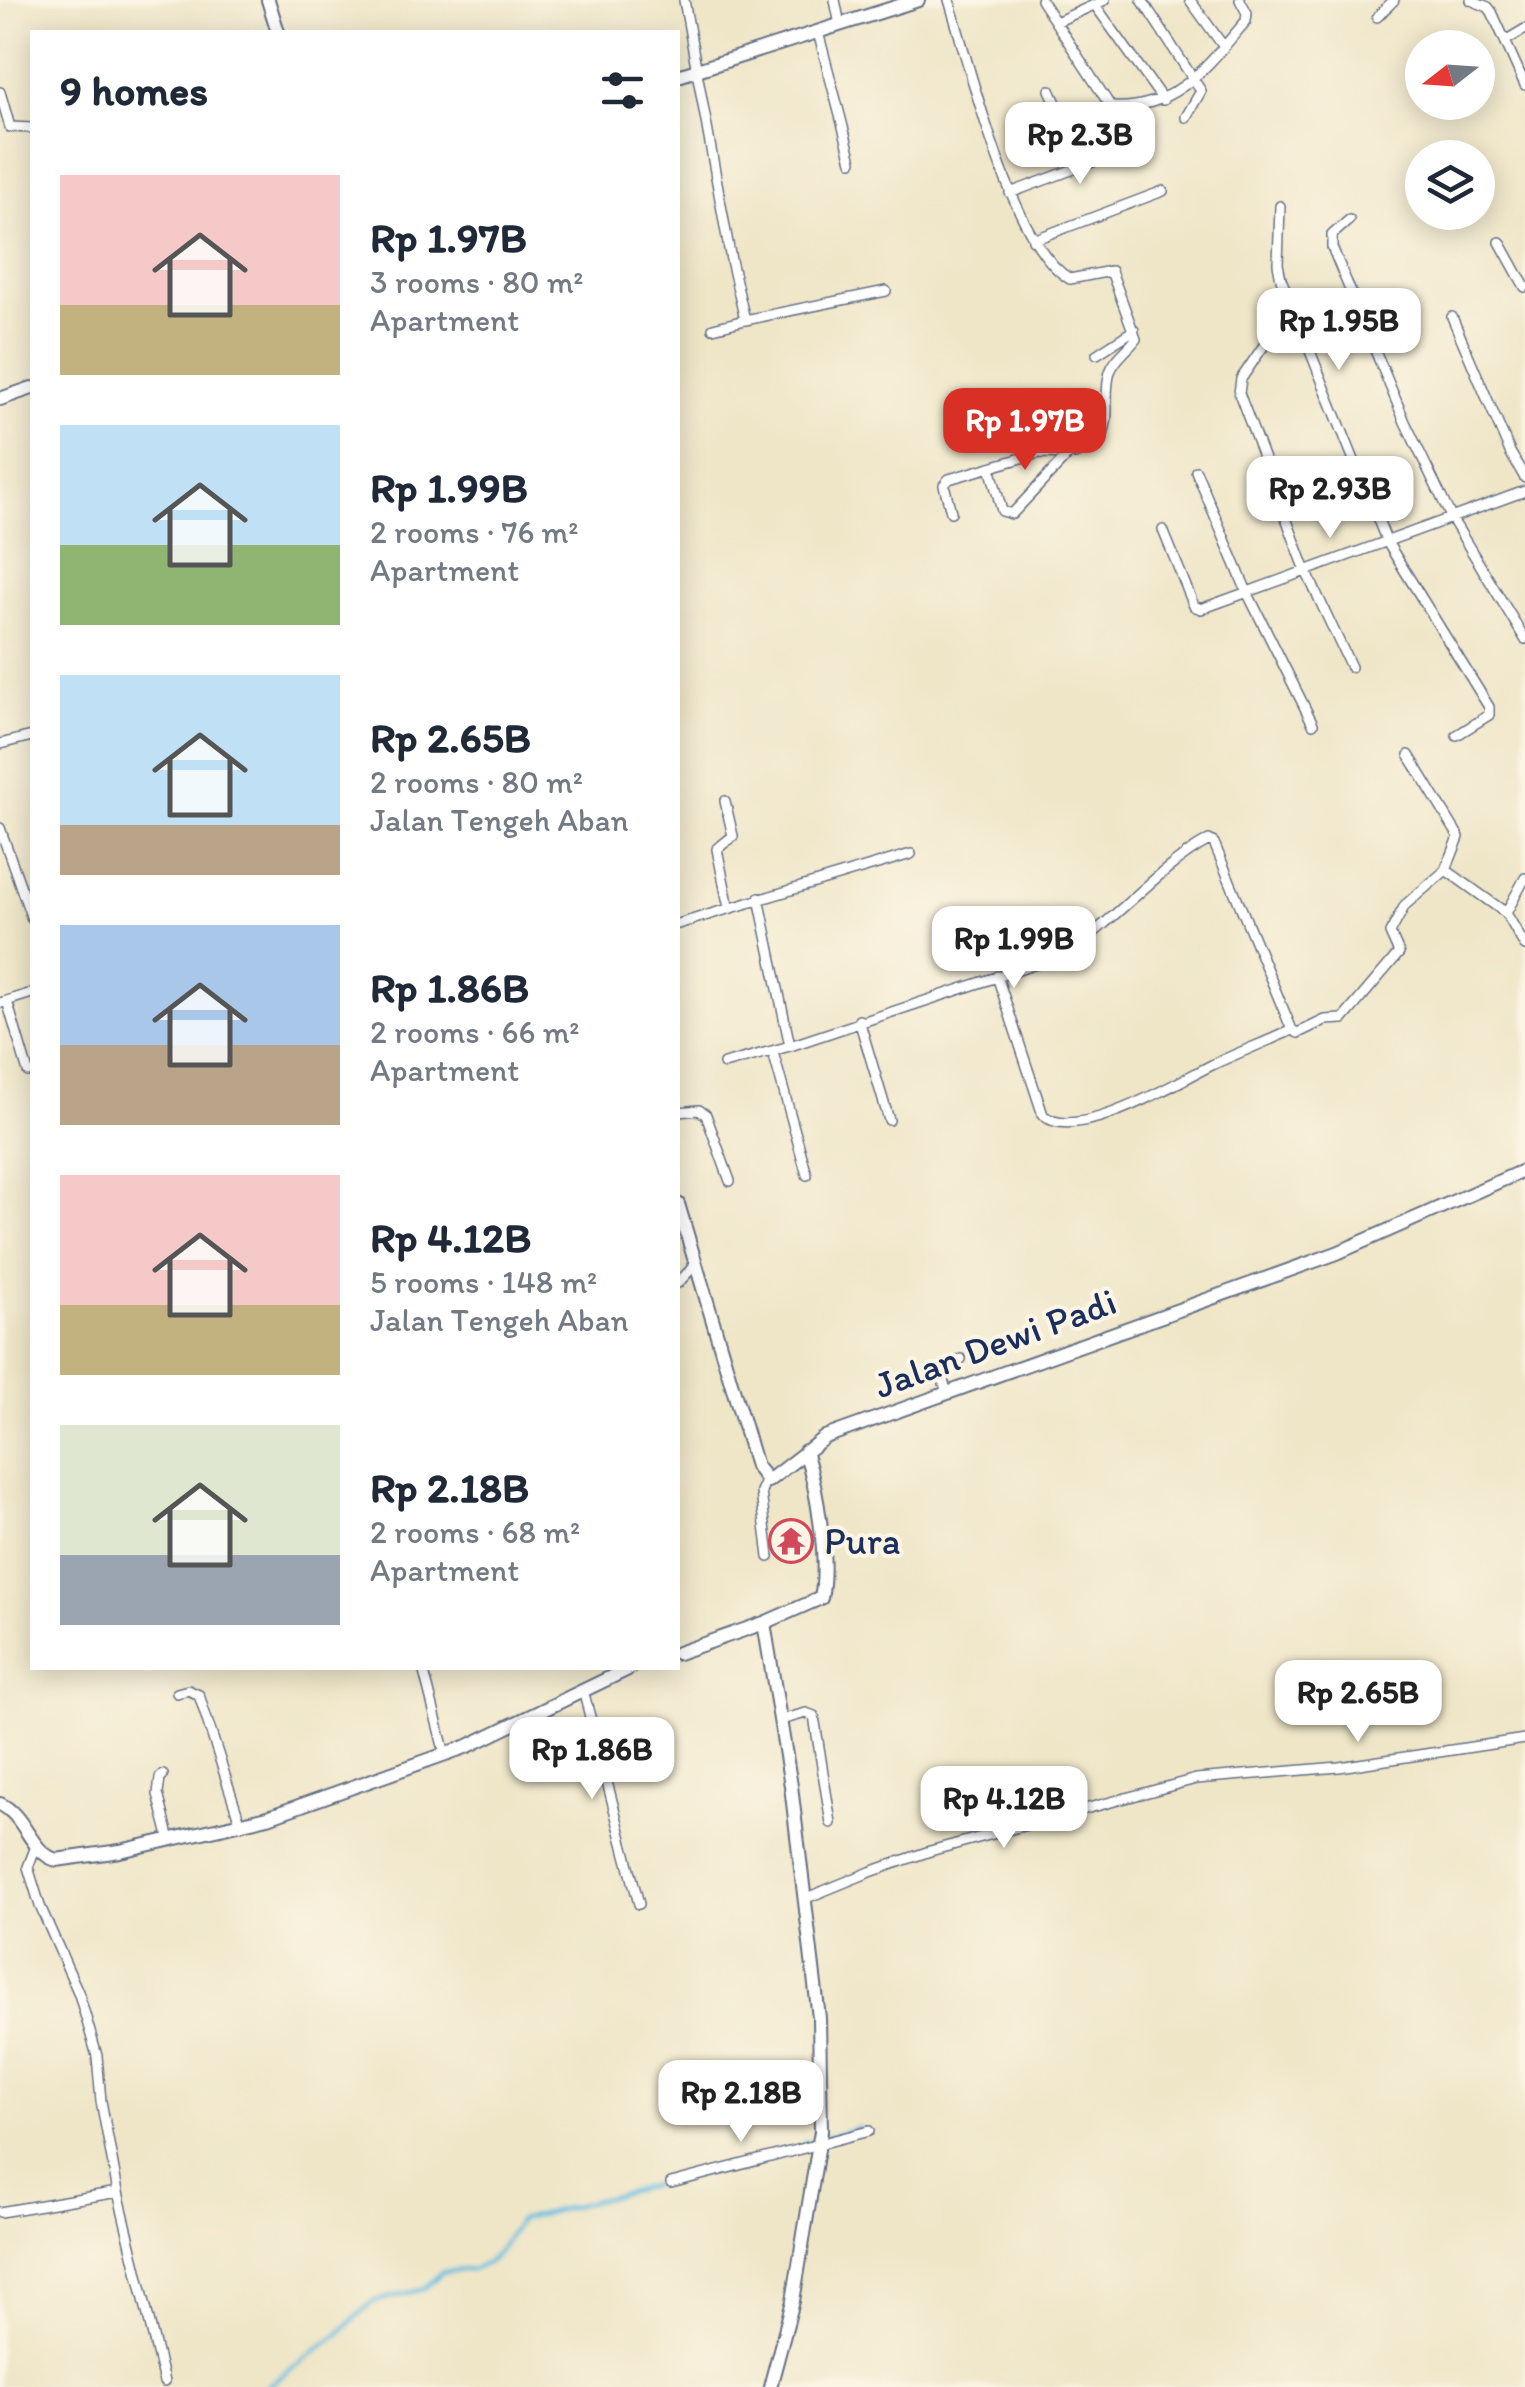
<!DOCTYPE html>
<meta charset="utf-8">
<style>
body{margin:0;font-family:Itim,sans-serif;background:#f2f2f3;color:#1f2937;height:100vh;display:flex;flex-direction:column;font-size:38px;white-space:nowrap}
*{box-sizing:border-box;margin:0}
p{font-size:32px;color:#747a83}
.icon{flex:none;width:55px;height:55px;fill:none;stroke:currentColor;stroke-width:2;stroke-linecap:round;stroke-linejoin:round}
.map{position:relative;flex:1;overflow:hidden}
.panel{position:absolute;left:30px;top:30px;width:650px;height:1640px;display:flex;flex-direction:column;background:#fff;border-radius:0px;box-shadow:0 5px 25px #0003}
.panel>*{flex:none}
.needle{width:65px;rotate:253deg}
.tools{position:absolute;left:1405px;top:30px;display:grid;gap:20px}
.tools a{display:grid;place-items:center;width:90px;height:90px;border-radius:50%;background:#fff;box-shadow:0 5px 25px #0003;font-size:50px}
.price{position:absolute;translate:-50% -85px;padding:0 22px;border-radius:20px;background:#fff;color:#222;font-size:32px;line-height:65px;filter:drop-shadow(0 2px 5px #0008)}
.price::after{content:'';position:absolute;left:50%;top:60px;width:30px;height:22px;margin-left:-15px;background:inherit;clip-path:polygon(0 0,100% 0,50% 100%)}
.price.active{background:#d93025;color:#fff}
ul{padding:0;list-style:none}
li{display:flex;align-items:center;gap:30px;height:250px;padding:0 30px}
li span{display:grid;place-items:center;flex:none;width:280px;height:200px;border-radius:0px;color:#555}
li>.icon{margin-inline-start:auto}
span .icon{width:120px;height:120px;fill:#fffc;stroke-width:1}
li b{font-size:42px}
h2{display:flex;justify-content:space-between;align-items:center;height:120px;padding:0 30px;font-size:42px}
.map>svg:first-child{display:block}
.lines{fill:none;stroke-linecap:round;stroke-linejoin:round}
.stream{stroke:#64bde1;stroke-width:4}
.street-casing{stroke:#656f83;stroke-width:12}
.secondary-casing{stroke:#656f83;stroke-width:16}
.street{stroke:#fff;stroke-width:9}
.secondary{stroke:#fff;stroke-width:12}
.labels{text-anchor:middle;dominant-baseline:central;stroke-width:8;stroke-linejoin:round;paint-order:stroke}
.street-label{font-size:38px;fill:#1b2f5e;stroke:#fcf5e5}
.poi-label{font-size:38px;fill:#1b2f5e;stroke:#fcf5e5;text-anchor:start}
</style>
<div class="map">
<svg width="1525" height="2387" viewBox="0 0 1525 2387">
<rect width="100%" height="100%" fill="#fcf5e5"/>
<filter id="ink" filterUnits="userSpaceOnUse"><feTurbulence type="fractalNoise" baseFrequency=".01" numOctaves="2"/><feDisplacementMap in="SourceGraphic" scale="20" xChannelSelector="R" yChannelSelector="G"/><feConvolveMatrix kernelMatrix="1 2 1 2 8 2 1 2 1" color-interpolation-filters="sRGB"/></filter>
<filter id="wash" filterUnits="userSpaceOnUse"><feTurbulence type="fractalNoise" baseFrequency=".0048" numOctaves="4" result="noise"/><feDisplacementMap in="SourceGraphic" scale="40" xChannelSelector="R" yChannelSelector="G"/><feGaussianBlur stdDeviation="2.25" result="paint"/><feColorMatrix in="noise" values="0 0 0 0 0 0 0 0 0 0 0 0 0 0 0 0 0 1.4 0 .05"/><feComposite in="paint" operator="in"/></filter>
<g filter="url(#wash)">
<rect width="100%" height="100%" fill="#efe6c8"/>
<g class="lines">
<!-- stream -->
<path class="stream" d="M803 2144 858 2128
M266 2387 338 2335 372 2302 424 2289 442 2272 474 2269 487 2263 500 2250 519 2220 668 2181"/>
</g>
</g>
<g filter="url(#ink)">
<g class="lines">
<!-- street casing -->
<g class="street-casing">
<path id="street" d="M684 0 731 260 745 320 886 291
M835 0 840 25
M949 0C970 67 1011 245 1070 279L1111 271 1136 339C1128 350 1114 359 1110 372 1103 395 1112 417 1101 439L1075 454 1039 453 949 479 944 485 951 512
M1041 0 1111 107C1176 111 1208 65 1246 21L1247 13 1240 0
M1142 0 1201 91 1186 117
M1190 0 1224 47
M1471 0 1488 7 1492 12 1525 85
M1095 5 1163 100
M1377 17 1394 0
M1056 22 1105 0
M818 32 852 161
M1505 41 1525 29
M1050 90 1068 128 1074 132 1106 121 1111 107
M0 92 10 127 32 128
M1010 193 1138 145
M1280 206 1278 264 1281 279 1387 542 1489 707V715L1457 735
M1349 220 1332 235V247L1405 422 1452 519 1525 639
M1033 240 1163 191
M1500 242 1525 287
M1452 317 1510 452 1525 478
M713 328 745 320
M1269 338 1241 379 1239 393 1306 571 1351 667
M1097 354 1134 330
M1064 423 1075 454
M990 467 1002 511 1012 514 1067 456
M1196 471 1247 592 1313 724
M1163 530 1194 606 1201 609 1525 491
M0 744 32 736
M1409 755 1459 837 1446 870
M725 801 733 836 717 849 729 908
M0 828 32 919
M759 898 790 1046 1063 955C1115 922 1156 869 1209 840L1214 843 1292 1030
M1506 913 1525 946
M678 924 911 854
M997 976 1043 1115C1076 1145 1180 1080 1214 1064 1240 1052 1266 1042 1292 1030L1298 1033 1325 1020 1343 1019 1399 953 1390 933 1405 905 1446 870 1506 913 1525 878
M7 1001 28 1072
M0 1003 32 993
M859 1020 889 1120
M773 1052 807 1175
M724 1064 790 1046
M678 1112 699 1110 706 1115 730 1181
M678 1283 696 1264
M947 1393 940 1370 961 1359
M765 1480 761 1492 769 1557
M423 1668 445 1754
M583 1690 639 1904
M177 1693 188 1690 199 1695 241 1825
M781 1720 806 1713 814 1716 831 1823
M163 1775 160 1778 158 1794 170 1840
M804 1899 870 1872 930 1851 1196 1779 1339 1767 1525 1739
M671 2183 869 2131
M118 2192 164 2382
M0 2212 118 2192 101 2101 97 2056 79 1994 40 1906 28 1867 36 1846"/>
</g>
<!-- secondary casing -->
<g class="secondary-casing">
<path id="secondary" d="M268 0 278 32
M678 76 918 0
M0 399 32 388
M678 1204 756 1466 768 1481 825 1437 1337 1253 1525 1170
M764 1623 791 1786 819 2018 821 2131 793 2301 770 2387
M678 1653 764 1623 821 1598C829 1560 817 1488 805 1451
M0 1804C26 1816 29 1851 56 1860L120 1851 268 1817 468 1746 630 1668"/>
</g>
<!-- street -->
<use href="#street" class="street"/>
<!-- secondary -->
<use href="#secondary" class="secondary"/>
</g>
</g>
<!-- icons -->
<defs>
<g id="temple-ring" transform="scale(2.25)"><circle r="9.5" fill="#fcf5e5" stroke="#d1495b" stroke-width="1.5"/><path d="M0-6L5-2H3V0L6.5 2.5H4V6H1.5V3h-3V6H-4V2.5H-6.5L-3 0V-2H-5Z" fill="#d1495b"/></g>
</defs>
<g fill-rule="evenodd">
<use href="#temple-ring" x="791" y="1541"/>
</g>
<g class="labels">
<!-- street labels -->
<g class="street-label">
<text transform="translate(995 1343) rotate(-20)">Jalan Dewi Padi</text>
</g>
<!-- poi labels -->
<g class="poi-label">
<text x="824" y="1541">Pura</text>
</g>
</g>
</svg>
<div class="tools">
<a><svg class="needle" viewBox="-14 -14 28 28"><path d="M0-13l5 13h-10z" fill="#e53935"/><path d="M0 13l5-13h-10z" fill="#747a83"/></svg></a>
<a><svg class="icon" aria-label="layers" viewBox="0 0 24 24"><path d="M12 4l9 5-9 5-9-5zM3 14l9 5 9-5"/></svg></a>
</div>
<b class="price" style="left:1080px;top:187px">Rp 2.3B</b>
<b class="price" style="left:1339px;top:373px">Rp 1.95B</b>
<b class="price active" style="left:1025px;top:473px">Rp 1.97B</b>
<b class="price" style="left:1330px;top:541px">Rp 2.93B</b>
<b class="price" style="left:1014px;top:991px">Rp 1.99B</b>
<b class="price" style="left:1358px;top:1745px">Rp 2.65B</b>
<b class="price" style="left:592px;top:1802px">Rp 1.86B</b>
<b class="price" style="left:1004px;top:1851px">Rp 4.12B</b>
<b class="price" style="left:741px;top:2145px">Rp 2.18B</b>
<section class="panel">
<h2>9 homes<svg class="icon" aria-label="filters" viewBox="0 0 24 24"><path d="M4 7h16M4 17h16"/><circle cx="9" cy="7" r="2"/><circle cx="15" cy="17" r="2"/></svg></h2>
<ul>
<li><span style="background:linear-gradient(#f6c9c9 65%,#c2b280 0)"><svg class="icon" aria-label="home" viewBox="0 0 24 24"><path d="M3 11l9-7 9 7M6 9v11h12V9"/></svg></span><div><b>Rp 1.97B</b><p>3 rooms · 80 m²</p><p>Apartment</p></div></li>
<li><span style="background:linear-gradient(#bfe0f5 60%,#8fb573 0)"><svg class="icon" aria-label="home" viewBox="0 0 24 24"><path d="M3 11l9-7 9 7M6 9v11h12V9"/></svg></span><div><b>Rp 1.99B</b><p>2 rooms · 76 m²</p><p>Apartment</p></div></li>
<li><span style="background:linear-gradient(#bfe0f5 75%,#b9a48a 0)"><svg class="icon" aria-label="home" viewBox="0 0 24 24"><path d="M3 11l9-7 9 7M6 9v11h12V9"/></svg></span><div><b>Rp 2.65B</b><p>2 rooms · 80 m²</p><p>Jalan Tengeh Aban</p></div></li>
<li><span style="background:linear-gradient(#a9c7e8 60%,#b9a48a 0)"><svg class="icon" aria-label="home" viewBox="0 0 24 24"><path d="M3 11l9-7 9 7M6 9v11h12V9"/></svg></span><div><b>Rp 1.86B</b><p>2 rooms · 66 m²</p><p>Apartment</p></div></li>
<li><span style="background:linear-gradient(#f6c9c9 65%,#c2b280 0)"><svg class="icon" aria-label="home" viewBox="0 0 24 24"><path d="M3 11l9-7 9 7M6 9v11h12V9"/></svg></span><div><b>Rp 4.12B</b><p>5 rooms · 148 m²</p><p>Jalan Tengeh Aban</p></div></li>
<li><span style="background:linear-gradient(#dfe7d0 65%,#9aa5b1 0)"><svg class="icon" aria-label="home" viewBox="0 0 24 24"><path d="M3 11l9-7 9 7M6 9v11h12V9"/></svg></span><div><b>Rp 2.18B</b><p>2 rooms · 68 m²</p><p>Apartment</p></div></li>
</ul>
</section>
</div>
